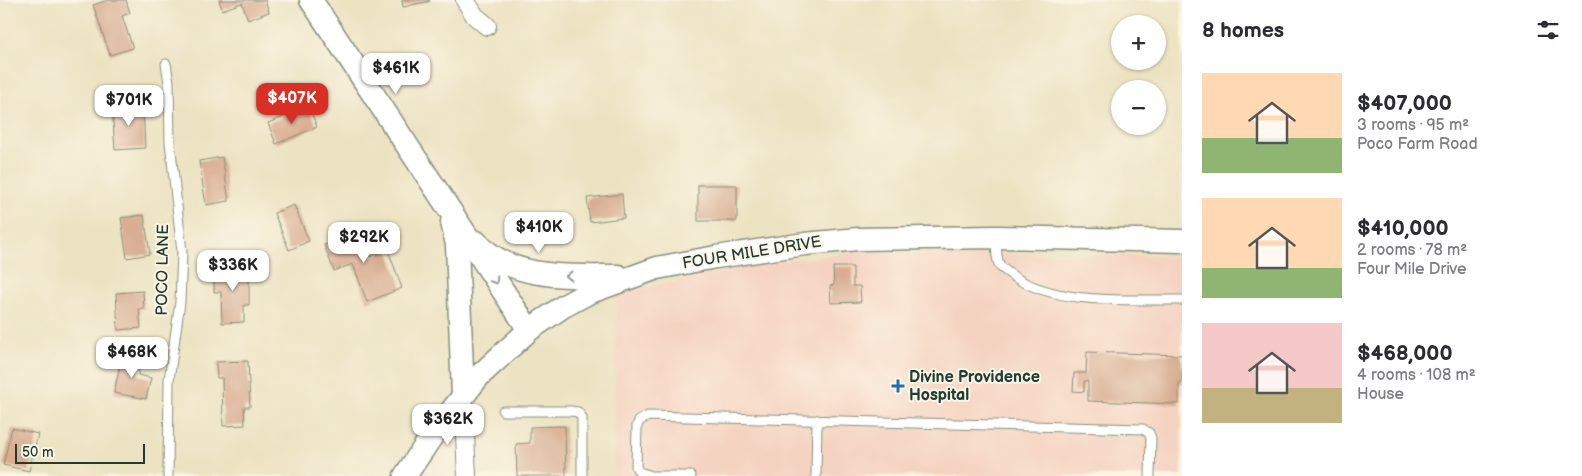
<!DOCTYPE html>
<meta charset="utf-8">
<style>
body{margin:0;font-family:"Balsamiq Sans",sans-serif;background:#f2f2f3;color:#2b2b33;height:100vh;display:flex;flex-direction:column;font-size:19px;white-space:nowrap}
*{box-sizing:border-box;margin:0}
p{font-size:16px;color:#7c7c81}
.icon{flex:none;width:28px;height:28px;fill:none;stroke:currentColor;stroke-width:2;stroke-linecap:round;stroke-linejoin:round}
.map{position:relative;flex:1;overflow:hidden}
.sheet{display:flex;flex-direction:column;background:#fff;width:400px}
.sheet>*{flex:none}
.controls{position:absolute;left:1111px;top:15px;display:grid;gap:10px}
.controls a{display:grid;place-items:center;width:55px;height:55px;border-radius:50%;background:#fff;box-shadow:0 1px 4px #0004;font-size:25px}
.scale{position:absolute;left:15px;bottom:12px;width:130px;box-sizing:border-box;padding-left:5px;border:2px solid #1f3d34;border-top:0;font-size:14px;line-height:18px;white-space:nowrap;color:#1f3d34;-webkit-text-stroke:4px #fcf5e5;paint-order:stroke}
.price{position:absolute;translate:-50% -42px;padding:0 11px;border-radius:10px;background:#fff;color:#222;font-size:16px;line-height:32px;filter:drop-shadow(0 1px 2px #0008)}
.price::after{content:'';position:absolute;left:50%;top:30px;width:15px;height:11px;margin-left:-8px;background:inherit;clip-path:polygon(0 0,100% 0,50% 100%)}
.price.current{background:#d93025;color:#fff}
ul{padding:0;list-style:none}
li{display:flex;align-items:center;gap:15px;height:125px;padding:0 20px}
li span{display:grid;place-items:center;flex:none;width:140px;height:100px;border-radius:0px;color:#555}
li>.icon{margin-inline-start:auto}
span .icon{width:60px;height:60px;fill:#fffc;stroke-width:1}
li b{font-size:21px}
h2{display:flex;justify-content:space-between;align-items:center;height:60px;padding:0 20px;font-size:21px}
main{display:flex;flex:1;min-height:0}
.map>svg:first-child{display:block}
.built{fill:#f5d3c1}
.building{fill:#d8ad92}
.lines{fill:none;stroke-linecap:round;stroke-linejoin:round}
.service-casing{stroke:#86907b;stroke-width:11}
.minor-casing{stroke:#86907b;stroke-width:20}
.tertiary-casing{stroke:#86907b;stroke-width:25}
.service{stroke:#fff;stroke-width:9}
.minor{stroke:#fff;stroke-width:18}
.tertiary{stroke:#fff;stroke-width:22}
.oneway{stroke:#8f9e9a}
.poi-dot{fill:#1f6fb2;stroke:#fcf5e5;stroke-width:2}
.labels{text-anchor:middle;dominant-baseline:central;stroke-width:4;stroke-linejoin:round;paint-order:stroke}
.street-label{font-size:16px;fill:#1f3d34;stroke:#fcf5e5}
.poi-label{font-size:16px;font-weight:bold;fill:#1f3d34;stroke:#fcf5e5;text-anchor:start}
</style>
<main>
<div class="map">
<svg width="1182" height="476" viewBox="0 0 1182 476">
<rect width="100%" height="100%" fill="#fcf5e5"/>
<filter id="ink" filterUnits="userSpaceOnUse"><feTurbulence type="fractalNoise" baseFrequency=".02" numOctaves="2"/><feDisplacementMap in="SourceGraphic" scale="10" xChannelSelector="R" yChannelSelector="G"/><feConvolveMatrix kernelMatrix="1 2 1 2 8 2 1 2 1" color-interpolation-filters="sRGB"/></filter>
<filter id="wash" filterUnits="userSpaceOnUse"><feTurbulence type="fractalNoise" baseFrequency=".0096" numOctaves="4" result="noise"/><feDisplacementMap in="SourceGraphic" scale="20" xChannelSelector="R" yChannelSelector="G"/><feGaussianBlur stdDeviation="1.12" result="paint"/><feColorMatrix in="noise" values="0 0 0 0 0 0 0 0 0 0 0 0 0 0 0 0 0 1.4 0 .05"/><feComposite in="paint" operator="in"/></filter>
<g filter="url(#wash)">
<rect width="100%" height="100%" fill="#ece3c2"/>
<!-- built -->
<path class="built" d="M861 252 1182 256V476H614L616 295 744 266Z"/>
<g id="blocks">
<!-- building -->
<path class="building" d="M108 0H126L130 13 122 16 133 48 110 55 93 5Z
M219 0H265L269 12 248 20 242 3 222 10Z
M402 0H430V1L403 7Z
M143 105 145 148 115 150 112 107Z
M309 107 317 127 276 144 268 123Z
M222 157 229 201 206 205 199 161Z
M698 185H737V221H698Z
M622 194 624 218 590 222 587 198Z
M294 205 309 241 289 250 274 213Z
M144 215 150 254 127 258 121 218Z
M358 225 370 257 388 250 402 288 367 302 353 264 334 271 324 245 343 239 340 232Z
M249 267V305H244V322L222 323 221 292H214V268Z
M833 267H853V286H860L861 302 831 303 830 286 834 285Z
M143 291 144 309H139L141 328 118 330 116 293Z
M1087 352 1182 355V383H1179V404L1088 401V381H1084V392L1073 391 1074 373H1086Z
M122 356 141 360 138 375 151 378 146 399 114 393Z
M248 361 250 407H244L245 425 223 426 222 378H217L216 362Z
M565 426 566 476H517L516 444 530 443V427Z
M12 428 38 434 29 471 3 465Z"/>
</g>
</g>
<g filter="url(#ink)">
<use href="#blocks" fill-opacity="0" stroke="#86907b" stroke-width="1"/>
<g class="lines">
<!-- service casing -->
<g class="service-casing">
<path id="service" d="M166 64 169 82 170 142 182 252 180 302 169 380 168 476
M996 237C997 245 995 260 1001 267 1004 270 1009 273 1013 276 1058 306 1130 299 1182 300
M503 411H571L578 412 582 418V476
M649 475 639 472 636 467 637 426 639 421 648 416 1143 429 1149 433 1151 438 1150 476
M649 476H691
M816 476 817 420"/>
</g>
<!-- minor casing -->
<g class="minor-casing">
<path id="minor" d="M465 0 475 16 487 26
M463 395 467 476"/>
</g>
<!-- tertiary casing -->
<g class="tertiary-casing">
<path id="tertiary" d="M311 0 529 330
M452 222 457 245 463 395
M476 242C512 281 571 276 618 276
M405 476 434 433 479 376 529 330 564 306 588 293 657 268 716 257 805 244 858 239 996 237 1182 241"/>
</g>
<!-- service -->
<use href="#service" class="service"/>
<!-- minor -->
<use href="#minor" class="minor"/>
<!-- tertiary -->
<use href="#tertiary" class="tertiary"/>
</g>
<!-- one-way arrows -->
<defs><path id="oneway-chevron" d="M-2-3.5L2.5 0L-2 3.5" fill="none" stroke-width="1.6" stroke-linecap="round" stroke-linejoin="round" transform="scale(1.25)"/></defs>
<g class="oneway">
<use href="#oneway-chevron" transform="translate(569 276) rotate(180)"/>
<use href="#oneway-chevron" transform="translate(495 281) rotate(57)"/>
</g>
</g>
<!-- markers -->
<path class="poi-dot" d="M895.5 378.5h5v5h5v5h-5v5h-5v-5h-5v-5h5z"/>
<g class="labels">
<!-- street labels -->
<g class="street-label">
<text transform="translate(752 253) rotate(-9)">FOUR MILE DRIVE</text>
<text transform="translate(163 270) rotate(-89)">POCO LANE</text>
</g>
<!-- poi labels -->
<g class="poi-label">
<text x="909" y="377">Divine Providence<tspan x="909" dy="18">Hospital</tspan></text>
</g>
</g>
</svg>
<div class="controls">
<a>+</a>
<a>−</a>
</div>
<div class="scale">50 m</div>
<b class="price" style="left:396px;top:95px">$461K</b>
<b class="price current" style="left:292px;top:125px">$407K</b>
<b class="price" style="left:129px;top:127px">$701K</b>
<b class="price" style="left:539px;top:254px">$410K</b>
<b class="price" style="left:364px;top:264px">$292K</b>
<b class="price" style="left:233px;top:292px">$336K</b>
<b class="price" style="left:132px;top:379px">$468K</b>
<b class="price" style="left:448px;top:446px">$362K</b>
</div>
<section class="sheet">
<h2>8 homes<svg class="icon" aria-label="filters" viewBox="0 0 24 24"><path d="M4 7h16M4 17h16"/><circle cx="9" cy="7" r="2"/><circle cx="15" cy="17" r="2"/></svg></h2>
<ul>
<li><span style="background:linear-gradient(#ffd9b3 65%,#8fb573 0)"><svg class="icon" aria-label="home" viewBox="0 0 24 24"><path d="M3 11l9-7 9 7M6 9v11h12V9"/></svg></span><div><b>$407,000</b><p>3 rooms · 95 m²</p><p>Poco Farm Road</p></div></li>
<li><span style="background:linear-gradient(#ffd9b3 70%,#8fb573 0)"><svg class="icon" aria-label="home" viewBox="0 0 24 24"><path d="M3 11l9-7 9 7M6 9v11h12V9"/></svg></span><div><b>$410,000</b><p>2 rooms · 78 m²</p><p>Four Mile Drive</p></div></li>
<li><span style="background:linear-gradient(#f6c9c9 65%,#c2b280 0)"><svg class="icon" aria-label="home" viewBox="0 0 24 24"><path d="M3 11l9-7 9 7M6 9v11h12V9"/></svg></span><div><b>$468,000</b><p>4 rooms · 108 m²</p><p>House</p></div></li>
</ul>
</section>
</main>
